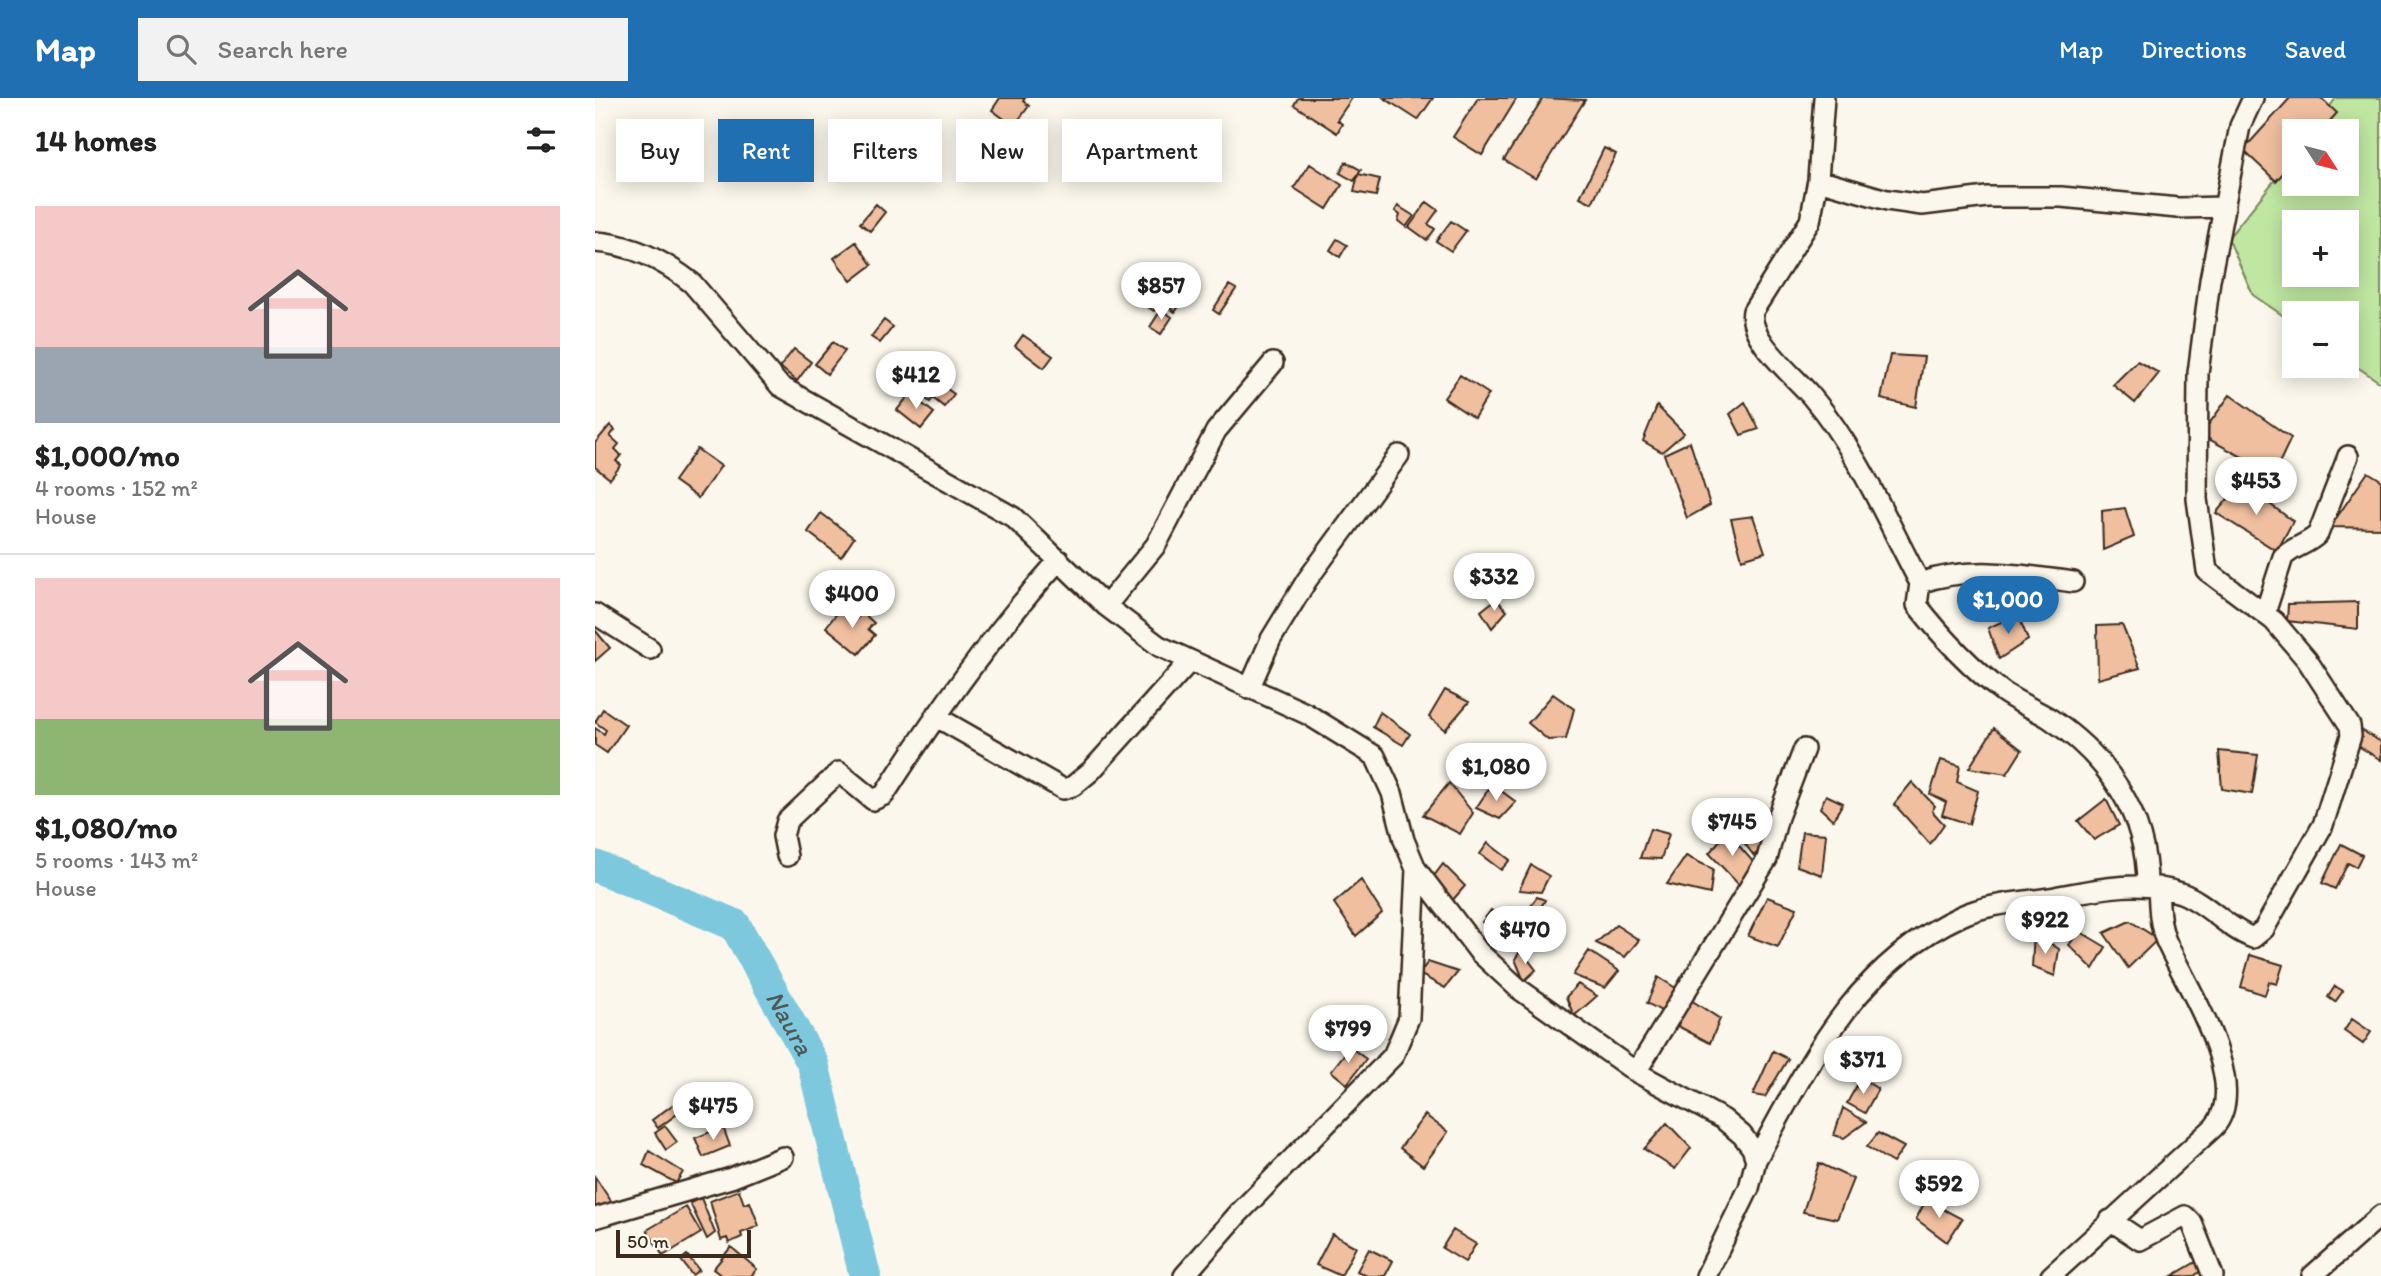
<!DOCTYPE html>
<meta charset="utf-8">
<style>
body{margin:0;font-family:Itim,sans-serif;background:#f2f2f2;color:#222;height:100vh;display:flex;flex-direction:column;font-size:26px;white-space:nowrap}
*{box-sizing:border-box;margin:0}
p{font-size:23px;color:#767676}
.icon{flex:none;width:38px;height:38px;fill:none;stroke:currentColor;stroke-width:2;stroke-linecap:round;stroke-linejoin:round}
.map{position:relative;flex:1;overflow:hidden}
.sheet{display:flex;flex-direction:column;background:#fff;width:595px}
.sheet>*{flex:none}
.hud{position:absolute;left:21px;top:21px;width:665px;height:63px;display:flex;gap:14px}
.needle{width:46px;rotate:126deg}
.buttons{position:absolute;left:1687px;top:21px;display:grid;gap:14px}
.buttons a{display:grid;place-items:center;width:77px;height:77px;border-radius:0px;background:#fff;box-shadow:0 4px 18px #0003;font-size:35px}
.scale{position:absolute;left:21px;bottom:18px;width:135px;box-sizing:border-box;padding-left:7px;border:4px solid #3b2a1e;border-top:0;font-size:19px;line-height:24px;white-space:nowrap;color:#3b2a1e;-webkit-text-stroke:5px #fbf7ec;paint-order:stroke}
.price{position:absolute;translate:-50% -60px;padding:0 16px;border-radius:24px;background:#fff;color:#222;font-size:23px;line-height:46px;filter:drop-shadow(0 2px 4px #0008)}
.price::after{content:'';position:absolute;left:50%;top:42px;width:21px;height:16px;margin-left:-10px;background:inherit;clip-path:polygon(0 0,100% 0,50% 100%)}
.price.active{background:#1f6fb2;color:#fff}
ul{padding:0;list-style:none}
li{display:grid;align-content:center;gap:14px;height:371px;padding:0 35px}
li+li{border-top:2px solid #e0e0e0}
li span{display:grid;place-items:center;height:217px;border-radius:0px;color:#555}
li>.icon{margin-inline-start:auto}
span .icon{width:126px;height:126px;fill:#fffc;stroke-width:1}
li b{font-size:30px}
h2{display:flex;justify-content:space-between;align-items:center;height:84px;padding:0 35px;font-size:30px}
.pill{padding:0 24px;border-radius:0px;background:#fff;box-shadow:0 4px 18px #0003;font-size:24px;line-height:63px}
.pill.active{background:#1f6fb2;color:#fff}
header{display:flex;align-items:center;gap:42px;box-sizing:border-box;height:98px;padding:0 35px;background:#1f6fb2;color:#fff}
header strong{font-size:33px}
nav{display:flex;gap:38px;margin-inline-start:auto;font-size:24px}
.search{width:490px;height:63px;background:#f2f2f2;display:flex;align-items:center;gap:18px;box-sizing:border-box;padding:0 24px;border-radius:0px;color:#767676;font-size:26px}
main{display:flex;flex:1;min-height:0}
.map>svg:first-child{display:block}
.green{fill:#c0e7a2;stroke:#7e8860;stroke-width:2;fill-rule:evenodd}
.lines{fill:none;stroke-linecap:round;stroke-linejoin:round}
.river{stroke:#7ec8de;stroke-width:32}
.building{fill:#f0bfa0;stroke:#3b2a1e;stroke-width:2}
.minor-casing{stroke:#3b2a1e;stroke-width:24}
.minor{stroke:#fbf7ec;stroke-width:19}
.labels{text-anchor:middle;dominant-baseline:central;stroke-width:6;stroke-linejoin:round;paint-order:stroke}
.water-label{font-size:26px;font-style:italic;fill:#4f5958;stroke:#fbf7ec}
</style>
<header>
<strong>Map</strong>
<div class="search"><svg class="icon" aria-label="search" viewBox="0 0 24 24"><circle cx="10" cy="10" r="6"/><path d="M15 15l6 6"/></svg>Search here</div>
<nav><a>Map</a><a>Directions</a><a>Saved</a></nav>
</header>
<main>
<section class="sheet">
<h2>14 homes<svg class="icon" aria-label="filters" viewBox="0 0 24 24"><path d="M4 7h16M4 17h16"/><circle cx="9" cy="7" r="2"/><circle cx="15" cy="17" r="2"/></svg></h2>
<ul>
<li><span style="background:linear-gradient(#f6c9c9 65%,#9aa5b1 0)"><svg class="icon" aria-label="home" viewBox="0 0 24 24"><path d="M3 11l9-7 9 7M6 9v11h12V9"/></svg></span><div><b>$1,000/mo</b><p>4 rooms · 152 m²</p><p>House</p></div></li>
<li><span style="background:linear-gradient(#f6c9c9 65%,#8fb573 0)"><svg class="icon" aria-label="home" viewBox="0 0 24 24"><path d="M3 11l9-7 9 7M6 9v11h12V9"/></svg></span><div><b>$1,080/mo</b><p>5 rooms · 143 m²</p><p>House</p></div></li>
</ul>
</section>
<div class="map">
<svg width="1786" height="1178" viewBox="0 0 1786 1178">
<rect width="100%" height="100%" fill="#fbf7ec"/>
<filter id="ink" filterUnits="userSpaceOnUse"><feTurbulence type="fractalNoise" baseFrequency=".0143" numOctaves="2"/><feDisplacementMap in="SourceGraphic" scale="14" xChannelSelector="R" yChannelSelector="G"/><feConvolveMatrix kernelMatrix="1 2 1 2 8 2 1 2 1" color-interpolation-filters="sRGB"/></filter>
<g filter="url(#ink)">
<!-- green -->
<path class="green" d="M1741 0H1786V285L1752 262V215H1699V225L1658 197 1633 140 1699 58V86H1752V33H1717ZM1699 124H1752V177H1699Z"/>
<g class="lines">
<!-- river -->
<path class="river" id="s1" d="M0 768 140 827 218 966 270 1178"/>
</g>
<!-- building -->
<path class="building" d="M405 0H430L428 3 434 8 419 28 397 12Z
M703 0H757L742 22 747 26 742 35 699 7Z
M789 0H838L823 22Z
M883 0H922L887 57 858 39Z
M948 0 990 2 941 81 909 62Z
M1695 0H1726L1742 15 1726 33H1699V63L1681 83 1648 52Z
M1009 50 1021 56 997 105 985 99Z
M751 64 766 72 759 83 745 75Z
M715 66 747 87 732 111 699 90Z
M763 76 785 81 781 98 759 94Z
M832 104 843 112 833 126 840 131 832 142 814 129Z
M281 106 290 114 275 133 265 125Z
M803 108 819 118 811 129 803 123 805 117 800 113Z
M856 123 871 133 856 153 841 143Z
M742 141 752 147 745 159 735 152Z
M261 144 277 167 256 183 239 160Z
M634 187 641 191 624 216 618 212Z
M580 192 590 200 580 214 569 206Z
M553 197 565 204 559 213 548 206Z
M566 212 577 219 566 236 555 229Z
M289 222 298 229 285 245 276 239Z
M428 237 458 258 449 270 420 248Z
M238 244 250 253 232 276 220 266Z
M199 251 216 264 202 283 185 269Z
M1295 257 1329 259 1321 309 1286 301Z
M1542 263 1564 275 1540 305 1518 287Z
M315 276 341 296 335 304 309 284Z
M865 277 894 296 879 320 849 300Z
M348 288 359 296 349 309 339 301Z
M315 296 339 315 326 331 302 312Z
M1635 297 1696 340 1679 376 1606 337Z
M1150 304 1164 331 1146 337 1135 316Z
M1062 308 1089 335 1067 354 1048 343Z
M15 327 20 332 15 338 24 346 20 351 26 357 21 363 26 367 15 381 0 369V345Z
M1095 344 1115 407 1092 420 1069 356Z
M102 351 126 368 103 400 79 383Z
M1773 374 1786 382V430L1735 429Z
M1646 385 1698 423 1682 453 1621 415Z
M1530 410 1539 439 1508 452 1507 413Z
M226 415 259 440 246 459 213 434Z
M1158 418 1170 454 1147 461 1136 421Z
M901 501 912 513 897 530 886 513Z
M1763 504V531L1692 523 1693 506Z
M247 509 261 521 267 514 279 525 273 531 280 537 264 556 231 529Z
M1423 516 1433 542 1404 561 1393 530Z
M1527 527 1545 570 1503 581 1502 528Z
M0 532 15 550 0 563Z
M850 592 874 604 850 632 834 619Z
M958 596 979 611 971 641 953 642 933 625Z
M8 611 31 627 12 655 0 647V630L9 636 11 632 0 624Z
M785 614 815 636 808 647 778 629Z
M1399 630 1427 652 1412 676 1374 670Z
M1763 630 1786 644V662L1755 643Z
M1624 653 1663 657 1657 696 1627 691Z
M1346 662 1365 668 1362 684 1383 693 1374 726 1347 717 1351 704 1335 696Z
M1317 684 1340 708 1337 713 1349 726 1335 746 1299 706Z
M854 685 878 715 865 736 828 717Z
M897 686 921 704 905 721 881 710Z
M1231 697 1248 705 1238 722 1225 710Z
M1511 701 1524 727 1499 742 1483 723Z
M1162 715 1171 745 1159 758 1142 735Z
M1055 731 1074 736 1066 761 1045 760Z
M1132 734 1160 766 1144 787 1114 755Z
M1207 734 1231 736 1227 777 1202 768Z
M893 745 915 762 906 772 885 756Z
M1746 746 1767 757 1761 769 1753 765 1740 791 1727 785Z
M1091 758 1118 771 1115 796 1072 786Z
M848 766 870 788 856 804 839 778Z
M936 767 954 778 946 794 924 792Z
M766 782 787 815 761 838 739 805Z
M942 799 950 802 933 831 921 828Z
M1172 799 1202 810 1183 849 1153 838Z
M896 812 911 824 899 833 887 824Z
M1535 823 1563 841 1533 870 1509 835Z
M1021 827 1044 842 1030 859 1001 845Z
M1484 833 1511 849 1498 871 1474 847Z
M1439 835 1464 851 1460 878 1437 869Z
M926 852 941 872 929 883 920 861Z
M994 853 1024 873 1010 890 978 877Z
M1655 857 1688 867 1682 886 1674 884 1670 897 1646 889Z
M833 864 863 874 850 890 824 876Z
M1063 879 1084 892 1068 914 1052 905Z
M983 886 1002 898 979 918 971 899Z
M1740 888 1748 893 1740 904 1733 899Z
M1093 900 1125 921 1115 945 1079 926Z
M742 914 762 929 755 938 747 932 739 942 728 933Z
M1757 921 1776 934 1768 946 1749 933Z
M755 949 771 961 752 986 736 973Z
M1178 953 1193 961 1170 999 1158 997Z
M1266 980 1283 991 1270 1015 1252 1005Z
M83 1003 89 1011 63 1030 57 1022Z
M1248 1010 1271 1024 1249 1040 1239 1037Z
M830 1017 853 1034 828 1068 805 1050Z
M1072 1025 1096 1050 1080 1071 1049 1051Z
M70 1028 82 1044 71 1052 60 1035Z
M128 1029 135 1048 108 1059 100 1040Z
M1283 1035 1309 1049 1298 1065 1272 1049Z
M54 1053 88 1074 81 1085 48 1067Z
M1224 1065 1258 1081 1242 1121 1208 1114Z
M0 1079 18 1106 0 1115Z
M144 1092 149 1106 155 1104 164 1128 146 1135 147 1139 134 1145 132 1140 126 1142 115 1103Z
M106 1100 120 1135 112 1141 95 1105Z
M1331 1102 1367 1121 1352 1144 1321 1121Z
M91 1109 106 1135 68 1158 52 1132Z
M858 1132 881 1146 870 1164 847 1150Z
M737 1136 761 1149 746 1178 721 1167Z
M136 1149 162 1171 156 1178H127L118 1171Z
M774 1151 798 1163 790 1178H772L762 1173Z
M92 1157 104 1172 97 1177 86 1162Z
M1601 1164 1609 1171 1599 1178H1577Z"/>
<g class="lines">
<!-- minor casing -->
<g class="minor-casing">
<path id="minor" d="M1229 0 1223 82 1215 123 1158 213C1152 241 1200 278 1217 299 1263 353 1292 423 1325 485L1322 507C1347 539 1375 569 1408 594 1422 604 1439 611 1454 620 1513 659 1552 717 1552 787
M1223 82 1292 102 1327 107 1392 99H1466L1583 110 1630 109
M0 144C36 146 69 163 97 185L185 288 418 419 511 508 564 548 712 616 780 658 797 695 809 742 821 771 884 854 924 891 1041 974 1128 1021 1147 1037 1157 1050 1161 1062 1154 1090 1111 1178
M1325 485C1374 467 1428 477 1478 484
M511 508 561 447 621 333 678 265
M1670 515 1688 459C1699 448 1712 447 1723 436L1753 358
M0 516 55 551
M654 591 676 541 712 482 804 357
M340 618 468 691 478 688 496 673 595 563
M192 758 188 738 192 723 244 674 278 702 289 697C342 614 398 535 464 462
M1041 974 1172 761 1183 719 1209 651
M1161 1062C1214 965 1260 867 1366 818 1394 805 1430 804 1460 799 1502 791 1544 781 1586 795 1613 805 1631 830 1658 840L1669 831 1728 727 1756 638 1755 628 1712 562 1679 523 1612 473 1602 401 1603 275 1615 182 1645 28 1658 0
M0 1120 136 1080 188 1059
M1515 1122 1545 1142 1590 1118 1597 1125 1618 1178
M589 1178 644 1115 798 958 814 920 821 771
M1456 1178 1619 1029C1657 986 1591 888 1571 843 1564 826 1564 807 1563 789
M1717 1178 1786 1117"/>
</g>
<!-- minor -->
<use href="#minor" class="minor"/>
</g>
</g>
<g class="labels">
<!-- water labels -->
<g class="water-label">
<text stroke="none"><textPath href="#s1" startOffset="264">Naura</textPath></text>
</g>
</g>
</svg>
<div class="buttons">
<a><svg class="needle" viewBox="-14 -14 28 28"><path d="M0-13l5 13h-10z" fill="#e53935"/><path d="M0 13l5-13h-10z" fill="#767676"/></svg></a>
<a>+</a>
<a>−</a>
</div>
<div class="scale">50 m</div>
<b class="price" style="left:566px;top:224px">$857</b>
<b class="price" style="left:321px;top:313px">$412</b>
<b class="price" style="left:1661px;top:419px">$453</b>
<b class="price" style="left:899px;top:515px">$332</b>
<b class="price" style="left:257px;top:532px">$400</b>
<b class="price active" style="left:1413px;top:538px">$1,000</b>
<b class="price" style="left:901px;top:705px">$1,080</b>
<b class="price" style="left:1137px;top:760px">$745</b>
<b class="price" style="left:1450px;top:858px">$922</b>
<b class="price" style="left:930px;top:868px">$470</b>
<b class="price" style="left:753px;top:967px">$799</b>
<b class="price" style="left:1268px;top:998px">$371</b>
<b class="price" style="left:118px;top:1044px">$475</b>
<b class="price" style="left:1344px;top:1122px">$592</b>
<div class="hud">
<a class="pill">Buy</a>
<a class="pill active">Rent</a>
<a class="pill">Filters</a>
<a class="pill">New</a>
<a class="pill">Apartment</a>
</div>
</div>
</main>
